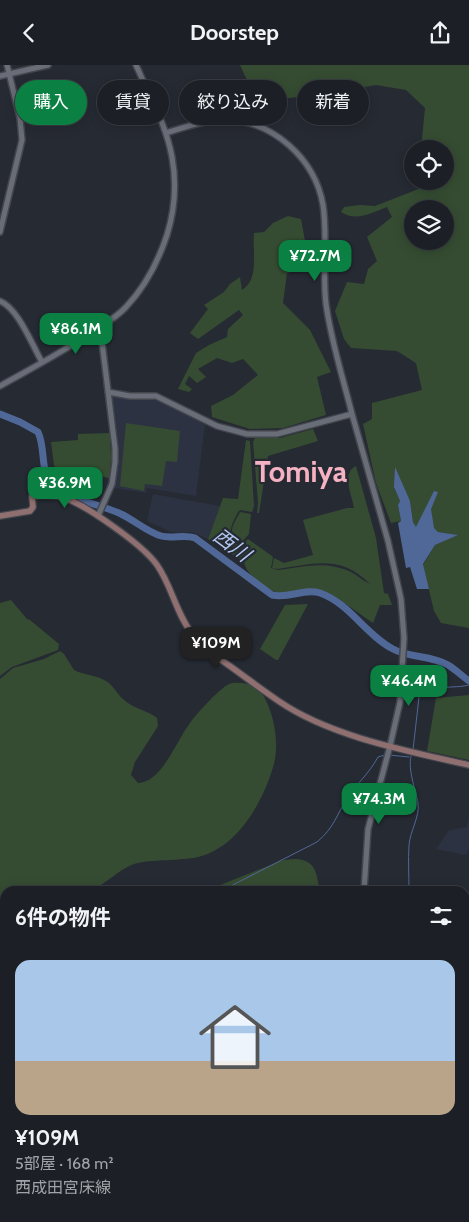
<!DOCTYPE html>
<html lang="ja">
<meta charset="utf-8">
<style>
body{margin:0;font-family:Cabin,"Noto Sans JP",sans-serif;background:#292d32;color:#f1f3f6;height:100vh;display:flex;flex-direction:column;font-size:19px;white-space:nowrap}
*{box-sizing:border-box;margin:0}
p{font-size:16px;color:#a0a3a7}
.icon{flex:none;width:28px;height:28px;fill:none;stroke:currentColor;stroke-width:2;stroke-linecap:round;stroke-linejoin:round}
.map{position:relative;flex:1;overflow:hidden}
.sheet{position:absolute;left:0px;top:821px;width:470px;height:336px;display:flex;flex-direction:column;background:#1c2026;border-radius:15px 15px 0 0;box-shadow:0 2px 12px #0003,0 0 0 1px #3a3e43}
.sheet>*{flex:none}
.hud{position:absolute;left:15px;top:15px;width:440px;height:45px;display:flex;gap:10px}
.controls{position:absolute;left:404px;top:75px;display:grid;gap:10px}
.controls a{display:grid;place-items:center;width:50px;height:50px;border-radius:50%;background:#1c2026;box-shadow:0 2px 12px #0003,0 0 0 1px #3a3e43;font-size:25px}
.price{position:absolute;translate:-50% -42px;padding:0 11px;border-radius:10px;background:#0b8043;color:#fff;font-size:16px;line-height:32px;filter:drop-shadow(0 1px 2px #0008)}
.price::after{content:'';position:absolute;left:50%;top:30px;width:15px;height:11px;margin-left:-8px;background:inherit;clip-path:polygon(0 0,100% 0,50% 100%)}
.price.selected{background:#222;color:#fff}
ul{padding:0;list-style:none}
li{display:grid;align-content:center;gap:10px;height:265px;padding:0 15px}
li+li{border-top:1px solid #3a3e43}
li span{display:grid;place-items:center;height:155px;border-radius:15px;color:#555}
li>.icon{margin-inline-start:auto}
span .icon{width:90px;height:90px;fill:#fffc;stroke-width:1}
li b{font-size:21px}
h2{display:flex;justify-content:space-between;align-items:center;height:60px;padding:0 15px;font-size:21px}
.chip{padding:0 18px;border-radius:22px;background:#1c2026;box-shadow:0 2px 12px #0003,0 0 0 1px #3a3e43;font-size:18px;line-height:45px}
.chip.selected{background:#0b8043;color:#fff}
header{display:flex;justify-content:space-between;align-items:center;height:65px;padding:0 15px;background:#1c2026;font-size:22px;font-weight:700}
.map>svg:first-child{display:block}
.built{fill:#2c3241}
.green{fill:#354c32;fill-rule:evenodd}
.water{fill:#506897}
.lines{fill:none;stroke-linecap:round;stroke-linejoin:round}
.stream{stroke:#506897;stroke-width:1}
.river{stroke:#506897;stroke-width:7}
.tertiary-casing{stroke:#43464d;stroke-width:8}
.secondary-casing{stroke:#43464d;stroke-width:8}
.motorway-casing{stroke:#43464d;stroke-width:10}
.tertiary{stroke:#696d78;stroke-width:5}
.secondary{stroke:#906f70;stroke-width:5.5}
.motorway{stroke:#ec735f;stroke-width:8}
.labels{text-anchor:middle;dominant-baseline:central;stroke-width:4.5;stroke-linejoin:round;paint-order:stroke}
.water-label{font-size:20px;font-style:italic;fill:#b1c8f3;stroke:#262a33}
.town-label{font-size:29px;font-weight:bold;fill:#f5b2c3;stroke:#262a33}
</style>
<header><svg class="icon" aria-label="back" viewBox="0 0 24 24"><path d="M15 5l-7 7 7 7"/></svg>Doorstep<svg class="icon" aria-label="share" viewBox="0 0 24 24"><path d="M12 15V3M7 8l5-5 5 5M5 13v7h14v-7"/></svg></header>
<div class="map">
<svg width="469" height="1157" viewBox="0 0 469 1157">
<rect width="100%" height="100%" fill="#262a33"/>
<!-- built -->
<path class="built" d="M115 331 131 334 156 333 171 340 205 360 196 431 147 423 146 428 115 423 119 397 118 371 112 333Z
M153 429 220 441 208 474 192 467 178 468 169 466 147 456Z
M469 749V784L466 790 436 784 449 765 467 762Z"/>
<!-- green -->
<path class="green" d="M240 0H469V563L441 558 434 546 423 500 435 480 457 470 438 467 433 463 431 444 416 463 413 457 410 436 394 422 400 436 398 440 401 456 391 458 376 418 363 359 372 354V338L422 325 416 298 397 286 351 283 344 274 335 246 347 217 364 219 368 204 377 196 367 172 392 152 387 142C371 148 356 157 341 147L344 142 360 140 375 141 421 123 419 116H445V84H421L425 43 406 25 376 20 321 30 278 34 255 33ZM412 144H445V176H412Z
M288 151 301 154 305 176 314 194 308 201 287 208 283 238 310 265 331 307 317 312 326 350 283 363 250 364 212 352 211 341 233 330 258 310 243 294 232 298 217 293 198 304 206 312 197 318 189 311 185 319 192 324 189 327 178 324 196 288 209 280 227 272 228 264 243 250 239 245 198 274 190 268 208 244 204 240 224 227 230 219 240 212 242 225C260 214 252 186 254 168L264 167 273 158Z
M126 358 180 366 177 397 166 396 162 421 145 419 144 426 120 421Z
M313 364 318 376 268 391 259 448H257L258 437 253 377 255 373H280Z
M110 368 111 394 109 413 89 409V406L76 404 72 418 62 414 58 409 54 400 51 377 78 375V369Z
M246 375 250 376 254 441 252 447 240 445 238 447C232 460 226 466 237 479L241 480 248 474 272 491 273 493 271 503 278 505C304 502 325 495 351 507 357 510 363 516 370 519 340 489 315 499 277 504L272 503 274 493 284 498 313 490 303 455 347 443H354C352 430 341 408 356 401L376 473 384 528 388 529 392 540H380L373 558C361 550 335 530 323 526 298 518 286 540 260 518 252 511 247 508 244 497L208 474 223 433 238 434Z
M240 447 251 449 249 469 241 478H237C227 466 234 459 240 447Z
M11 535 27 554 30 555 59 579 58 585 12 602 0 611V538Z
M308 539 278 595H276L260 584 285 540Z
M60 586 64 589 74 605C84 610 95 610 104 615 113 619 116 628 123 634 133 644 147 645 157 653L158 661 135 697 131 710 138 718C161 718 176 677 188 661 194 651 219 624 229 619 236 616 248 619 256 620 273 640 280 674 274 699 264 735 238 783 198 792 180 796 151 794 134 799 118 805 107 818 92 825 85 829 19 826 5 826V838L1 844 2 849 5 851V954L0 960V614L13 603 44 594Z
M469 630V695L427 686 436 633Z
M295 794C317 795 316 809 320 826H205L283 795Z
M465 836 469 837V944L465 939Z
M5 1018V1152L48 1153 47 1157H0V1022Z
M469 1025V1157H337L333 1153 465 1152V1026Z
M189 1153V1157H63L57 1153Z"/>
<!-- water -->
<path class="water" d="M395 402 410 436 413 457 416 462 434 426 438 427 431 444 434 463 438 467 458 470 435 480 423 499 429 524H417L410 502 406 503 398 458 401 456 398 440 400 436 394 422Z"/>
<g class="lines">
<!-- stream -->
<path class="stream" d="M413 685 419 632C432 619 453 624 469 620
M389 690 409 692
M221 826 317 777C335 762 336 750 348 732 358 717 368 710 378 692L385 690
M409 826C409 811 408 795 409 780 410 766 420 752 418 738 416 726 406 700 412 689
M0 1013 5 1008
M243 1157 246 1152"/>
<!-- river -->
<path class="river" d="M0 349 20 357 38 367C45 382 41 400 48 415 56 432 104 440 121 449 134 455 147 467 161 471 172 474 184 469 195 473L272 530C289 534 304 523 320 528 349 538 366 570 393 584 409 593 431 590 448 600 455 604 462 611 469 616"/>
<!-- tertiary casing -->
<g class="tertiary-casing">
<path id="tertiary" d="M0 11 48 0
M166 68C185 62 205 55 225 55 273 55 315 94 323 140 328 173 322 206 326 239 331 276 343 313 352 349
M0 167 22 75 20 53 7 0
M0 236C18 243 32 280 42 297
M98 263 101 269 115 383V397L112 419 98 451
M0 321C32 303 65 286 95 265 106 258 117 252 126 242 145 222 158 197 167 170 175 144 177 119 172 92 166 59 149 30 136 0
M108 327 130 331H156L217 361 247 369H277L352 349 388 476 401 534 404 573 400 637 390 681 368 764 364 826
M239 1157 241 1152"/>
</g>
<!-- secondary casing -->
<g class="secondary-casing">
<path id="secondary" d="M0 451 30 446 33 442 32 431C42 430 52 429 62 432 85 439 143 480 157 500 172 521 176 549 193 570 204 584 219 593 234 604 249 615 264 626 280 637 332 672 408 686 469 700"/>
</g>
<!-- motorway casing -->
<g class="motorway-casing">
<path id="motorway" d="M465 1002 469 999
M465 1010 469 1007
M267 1157 271 1152
M276 1157 280 1152"/>
</g>
<!-- tertiary -->
<use href="#tertiary" class="tertiary"/>
<!-- secondary -->
<use href="#secondary" class="secondary"/>
<!-- motorway -->
<use href="#motorway" class="motorway"/>
</g>
<g class="labels">
<!-- water labels -->
<g class="water-label">
<text transform="translate(232 480) rotate(37)">西川</text>
</g>
<!-- town labels -->
<g class="town-label">
<text x="301" y="406">Tomiya</text>
</g>
</g>
</svg>
<div class="controls">
<a><svg class="icon" aria-label="locate" viewBox="0 0 24 24"><circle cx="12" cy="12" r="6"/><path d="M12 2v4M12 18v4M2 12h4M18 12h4"/></svg></a>
<a><svg class="icon" aria-label="layers" viewBox="0 0 24 24"><path d="M12 4l9 5-9 5-9-5zM3 14l9 5 9-5"/></svg></a>
</div>
<b class="price" style="left:315px;top:217px">¥72.7M</b>
<b class="price" style="left:76px;top:290px">¥86.1M</b>
<b class="price" style="left:65px;top:444px">¥36.9M</b>
<b class="price selected" style="left:216px;top:604px">¥109M</b>
<b class="price" style="left:409px;top:642px">¥46.4M</b>
<b class="price" style="left:379px;top:760px">¥74.3M</b>
<div class="hud">
<a class="chip selected">購入</a>
<a class="chip">賃貸</a>
<a class="chip">絞り込み</a>
<a class="chip">新着</a>
</div>
<section class="sheet">
<h2>6件の物件<svg class="icon" aria-label="filters" viewBox="0 0 24 24"><path d="M4 7h16M4 17h16"/><circle cx="9" cy="7" r="2"/><circle cx="15" cy="17" r="2"/></svg></h2>
<ul>
<li><span style="background:linear-gradient(#a9c7e8 65%,#b9a48a 0)"><svg class="icon" aria-label="home" viewBox="0 0 24 24"><path d="M3 11l9-7 9 7M6 9v11h12V9"/></svg></span><div><b>¥109M</b><p>5部屋 · 168 m²</p><p>西成田宮床線</p></div></li>
</ul>
</section>
</div>
